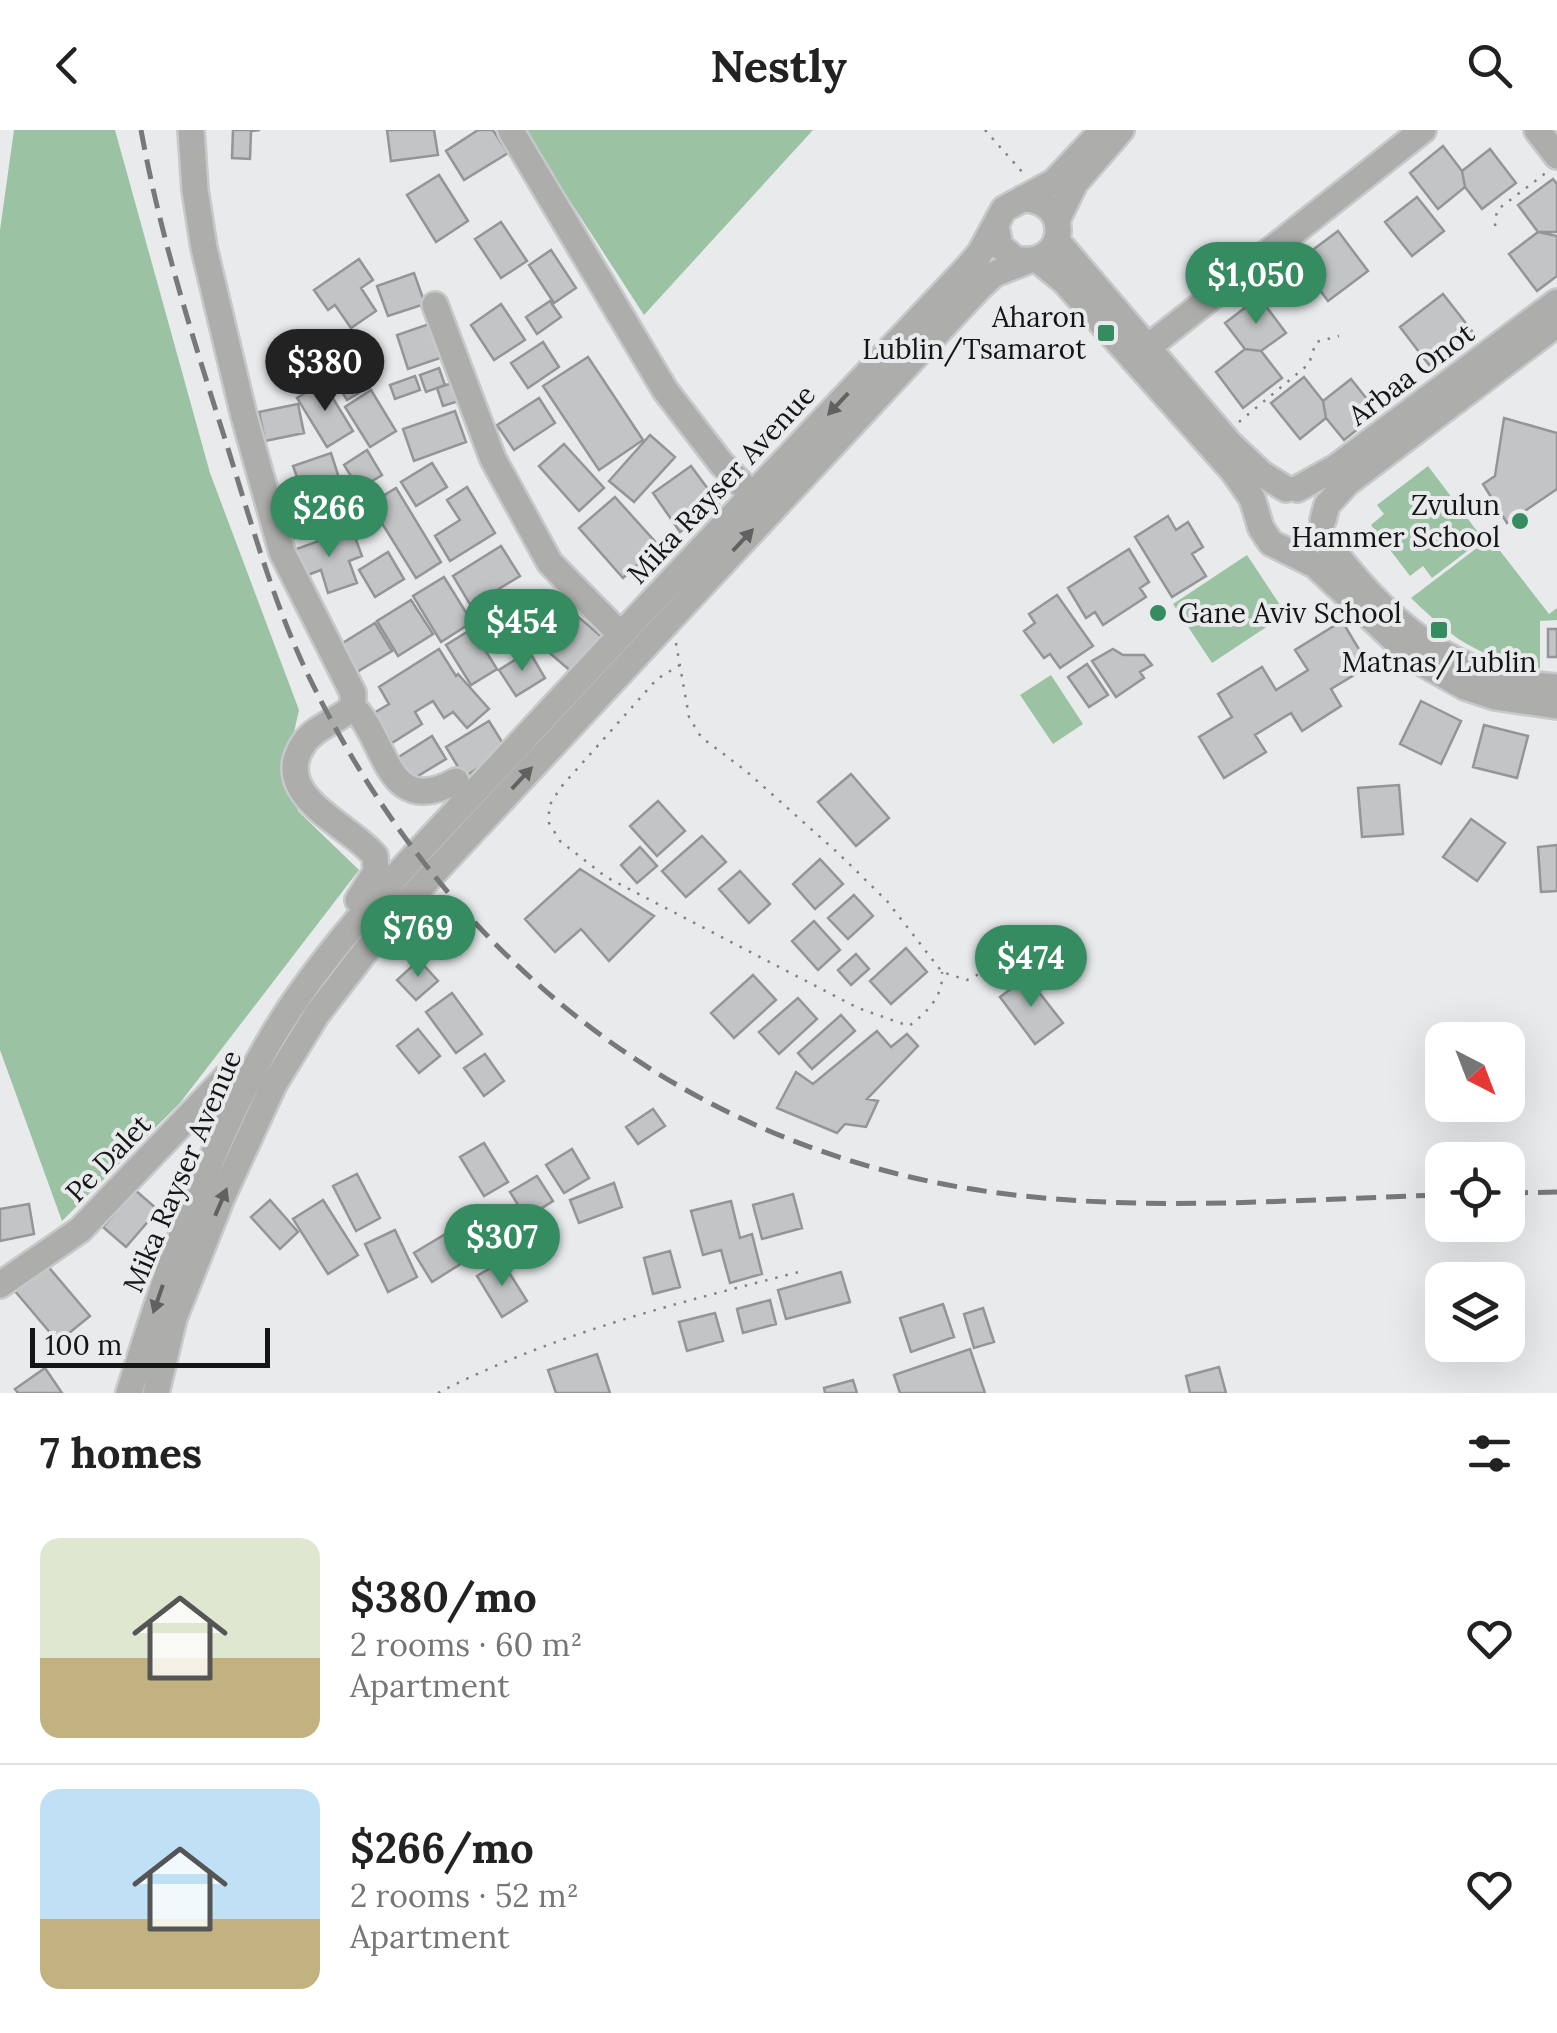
<!DOCTYPE html>
<meta charset="utf-8">
<style>
body{margin:0;font-family:Lora,serif;background:#f6f6f6;color:#222;height:100vh;display:flex;flex-direction:column;font-size:38px;white-space:nowrap}
*{box-sizing:border-box;margin:0}
p{font-size:32px;color:#767676}
.icon{flex:none;width:55px;height:55px;fill:none;stroke:currentColor;stroke-width:2;stroke-linecap:round;stroke-linejoin:round}
.map{position:relative;height:1263px;overflow:hidden}
.side{display:flex;flex-direction:column;background:#fff;flex:1}
.side>*{flex:none}
.needle{width:65px;rotate:138deg}
.buttons{position:absolute;left:1425px;top:892px;display:grid;gap:20px}
.buttons a{display:grid;place-items:center;width:100px;height:100px;border-radius:20px;background:#fff;box-shadow:0 10px 40px #0002;font-size:50px}
.scale{position:absolute;left:30px;bottom:25px;width:240px;box-sizing:border-box;padding-left:10px;border:5px solid #141515;border-top:0;font-size:28px;line-height:35px;white-space:nowrap;color:#141515;-webkit-text-stroke:8px #e9eaec;paint-order:stroke}
.price{position:absolute;translate:-50% -85px;padding:0 22px;border-radius:35px;background:#358c60;color:#fff;font-size:32px;line-height:65px;filter:drop-shadow(0 2px 5px #0008)}
.price::after{content:'';position:absolute;left:50%;top:60px;width:30px;height:22px;margin-left:-15px;background:inherit;clip-path:polygon(0 0,100% 0,50% 100%)}
.price.selected{background:#222;color:#fff}
ul{padding:0;list-style:none}
li{display:flex;align-items:center;gap:30px;height:250px;padding:0 40px}
li+li{border-top:2px solid #e0e0e0}
li span{display:grid;place-items:center;flex:none;width:280px;height:200px;border-radius:20px;color:#555}
li>.icon{margin-inline-start:auto}
span .icon{width:120px;height:120px;fill:#fffc;stroke-width:1}
li b{font-size:42px}
h2{display:flex;justify-content:space-between;align-items:center;height:120px;padding:0 40px;font-size:42px}
header{display:flex;justify-content:space-between;align-items:center;height:130px;padding:0 40px;background:#fff;font-size:45px;font-weight:700}
.map>svg:first-child{display:block}
.green{fill:#9cc2a4}
.building{fill:#c3c4c6;stroke:#949597;stroke-width:2.5}
.lines{fill:none;stroke-linecap:round;stroke-linejoin:round}
.minor-casing{stroke:#c7c8ca;stroke-width:30}
.path{stroke:#818283;stroke-width:2.5;stroke-dasharray:2.5 8;stroke-linecap:butt}
.minor{stroke:#adadac;stroke-width:25}
.rail{stroke:#777879;stroke-width:5;stroke-dasharray:20 10;stroke-linecap:butt}
.oneway{fill:#606160}
.poi-dot{fill:#358c60;stroke:#e9eaec;stroke-width:4}
.labels{text-anchor:middle;dominant-baseline:central;stroke-width:8;stroke-linejoin:round;paint-order:stroke}
.poi-label{font-size:28px;fill:#141515;stroke:#e9eaec;text-anchor:end}
.street-label{font-size:28px;fill:#141515;stroke:#e9eaec}
</style>
<header><svg class="icon" aria-label="back" viewBox="0 0 24 24"><path d="M15 5l-7 7 7 7"/></svg>Nestly<svg class="icon" aria-label="search" viewBox="0 0 24 24"><circle cx="10" cy="10" r="6"/><path d="M15 15l6 6"/></svg></header>
<div class="map">
<svg width="1557" height="1263" viewBox="0 0 1557 1263">
<rect width="100%" height="100%" fill="#e9eaec"/>
<!-- green -->
<path class="green" d="M14 0H115L210 343 299 580 286 638 298 681 359 740 180 973 62 1091 0 920V100Z
M524 0H813L644 185Z
M1428 336 1483 409 1432 448 1423 436 1410 446 1371 395 1384 384 1377 375Z
M1490 408 1549 484 1557 478V490L1540 491V539C1474 524 1459 514 1411 468Z
M1247 425 1286 484 1212 533 1173 474Z
M1051 545 1083 594 1053 614 1020 565Z"/>
<!-- building -->
<path class="building" d="M233 0H260L251 1 250 29 232 28Z
M387 0H434L438 25 391 31Z
M478 0H493L508 23 464 50 446 21Z
M1443 16 1462 41 1465 57 1438 79 1410 43Z
M1490 19 1516 53 1482 79 1465 57 1462 41Z
M439 45 468 91 436 112 407 65Z
M1553 49 1557 54V102H1538L1518 75Z
M1417 67 1444 101 1412 126 1385 92Z
M501 92 527 131 501 148 475 109Z
M1338 101 1368 141 1328 171 1298 131Z
M1538 102 1557 106V146L1537 161 1509 124Z
M551 120 576 158 554 173 529 135Z
M359 129 373 150 361 158 376 181 351 198 335 175 328 180 314 160Z
M414 143 425 174 388 186 377 156Z
M1443 164 1472 201 1429 235 1400 197Z
M1259 167 1286 203 1261 221 1245 219 1225 193Z
M550 171 561 187 537 204 526 187Z
M501 174 525 210 494 230 471 195Z
M432 193 443 227 408 239 397 205Z
M543 212 559 237 528 258 511 233Z
M1245 219 1261 221 1282 248 1243 278 1216 242Z
M351 223 372 255 347 270 327 238Z
M588 227 643 310 599 340 543 256Z
M439 238 445 255 426 262 420 245Z
M415 246 420 260 395 269 390 255Z
M1304 247 1323 271 1326 288 1300 309 1271 273Z
M1351 249 1378 283 1344 310 1326 288 1323 271Z
M323 252 353 301 327 317 297 268Z
M455 252 462 270 443 276 437 258Z
M371 260 396 301 370 317 345 277Z
M539 268 555 293 514 320 497 295Z
M298 274 304 303 265 311 259 282Z
M455 281 466 312 414 331 403 299Z
M1504 288 1557 303V359L1507 393 1483 354 1495 346Z
M650 305 675 327 634 372 609 351Z
M564 314 604 358 579 381 539 336Z
M367 320 382 345 359 359 344 335Z
M331 323 339 348 302 361 293 336Z
M432 333 447 357 416 376 401 352Z
M691 336 719 374 680 402 653 363Z
M467 357 495 403 450 431 435 406 460 390 447 370Z
M396 358 441 432 416 448 370 374Z
M343 363 351 388 289 410 281 385Z
M615 367 659 416 623 448 579 398Z
M1168 386 1176 400 1188 392 1203 417 1192 424 1206 446 1172 467 1135 407Z
M352 399 362 426 349 431 357 453 328 463 321 440 297 449 288 422Z
M501 416 520 446 471 476 453 446Z
M1129 419 1149 452 1140 458 1146 467 1103 495 1095 482 1086 488 1068 458Z
M388 422 404 449 375 467 359 440Z
M444 447 472 492 441 512 413 466Z
M1057 465 1093 516 1060 538 1050 524 1044 528 1024 501 1035 493 1029 484Z
M411 470 433 504 398 526 377 491Z
M575 484 603 508 573 543 545 519Z
M1342 491 1369 536 1331 559 1341 576 1302 601 1291 583 1255 605 1266 622 1224 648 1199 607 1232 587 1218 564 1262 537 1276 560 1308 540 1295 520Z
M375 493 392 521 355 543 338 516Z
M472 499 497 539 471 555 446 515Z
M1548 499H1557V527H1548Z
M439 519 456 546 458 544 489 579 467 598 453 582 444 588 433 571 415 582 422 594 392 613 374 583 389 574 379 557Z
M1113 519 1123 525H1144L1152 535 1140 542 1144 548 1116 567 1092 531Z
M529 521 545 548 516 566 499 540Z
M1087 534 1108 565 1089 577 1068 547Z
M1421 571 1461 591 1441 634 1400 614Z
M489 591 507 620 464 647 446 617Z
M1484 595 1528 606 1517 648 1473 637Z
M432 606 446 629 408 652 394 630Z
M851 644 889 688 856 716 818 672Z
M1399 655 1403 704 1362 707 1358 658Z
M658 671 685 701 657 726 630 696Z
M1471 689 1505 713 1477 751 1443 727Z
M702 706 726 732 686 767 662 741Z
M1557 715V761L1541 762 1538 717Z
M640 717 657 736 637 753 621 735Z
M820 729 843 754 815 779 793 754Z
M580 739 654 786 609 831 581 799 555 822 525 789Z
M740 741 770 774 749 793 719 759Z
M854 765 873 786 848 809 828 788Z
M814 791 840 820 818 840 792 811Z
M906 818 927 842 891 874 870 851Z
M856 824 869 839 851 855 838 840Z
M419 830 438 851 416 870 397 850Z
M753 845 776 870 734 908 711 883Z
M1027 847 1063 893 1035 914 1000 867Z
M452 863 482 904 456 923 426 882Z
M798 868 817 889 779 924 759 902Z
M841 885 855 901 812 939 798 923Z
M418 899 440 926 419 943 397 916Z
M877 901 891 917 907 904 918 916 867 969 878 971 866 997 845 994 837 1003 777 978 796 942 813 954Z
M485 924 504 951 484 966 464 938Z
M653 979 665 996 638 1014 626 997Z
M484 1013 508 1052 484 1066 460 1027Z
M572 1019 589 1048 564 1063 546 1035Z
M357 1044 380 1088 356 1101 333 1056Z
M537 1046 553 1071 526 1088 510 1062Z
M614 1053 622 1077 579 1093 570 1070Z
M135 1060 158 1080 126 1117 103 1097Z
M793 1064 802 1098 762 1109 753 1075Z
M270 1070 298 1102 280 1119 251 1087Z
M323 1070 358 1125 328 1144 293 1089Z
M731 1071 740 1108 752 1104 762 1144 730 1153 721 1120 703 1125 691 1081Z
M29 1074 34 1104 0 1111V1079Z
M395 1100 417 1147 388 1162 365 1114Z
M452 1100 470 1128 432 1152 414 1123Z
M670 1121 680 1157 653 1164 644 1128Z
M502 1131 527 1171 502 1187 477 1146Z
M46 1134 90 1186 58 1212 14 1160Z
M841 1142 850 1172 786 1189 778 1160Z
M770 1170 776 1194 743 1203 737 1179Z
M943 1174 954 1207 911 1222 900 1188Z
M983 1178 994 1212 974 1218 964 1184Z
M715 1183 723 1211 687 1221 679 1192Z
M970 1219 985 1263H900L894 1245Z
M597 1224 610 1263H556L548 1240Z
M1219 1237 1226 1263H1190L1186 1246Z
M45 1238 62 1263H18L15 1259Z
M853 1250 857 1263H825L824 1258Z"/>
<g class="lines">
<!-- minor casing -->
<g class="minor-casing">
<path id="minor" d="M191 0 195 60 204 118 244 286 282 422 353 563V577C339 590 315 597 304 613 268 666 351 695 375 726L376 742 358 770
M1537 0 1557 26
M511 1 665 260 721 333 752 365
M1057 90 1075 53 1121 0
M996 97 1000 116 1015 129C1068 141 1074 68 1022 69
M1057 111 1230 314 1262 344 1286 359
M1038 130 1064 151 1233 341 1252 368 1261 398 1271 413 1315 435 1415 529 1465 557 1495 567 1557 576
M435 175 493 329 550 433 620 504
M1133 229 1423 0
M1297 359 1335 338 1557 172
M1323 390 1327 375 1347 353 1557 194
M1320 403C1381 487 1448 550 1557 557
M353 577C387 609 386 690 456 651
M0 1155 80 1100 234 939 251 946
M129 1263C168 1137 219 983 293 874 359 778 444 696 522 611 669 452 819 295 968 137L980 123 1004 79 1054 52 1103 0
M156 1263 174 1188 222 1067 274 954 317 884 388 792 978 159 994 144 1025 132"/>
</g>
<!-- path -->
<path class="path" d="M985 0 1024 44
M1495 96 1497 80 1547 42
M1239 292 1309 234 1316 212 1339 206
M676 513 689 587 701 607 746 641 838 723 887 771 942 842 967 850 991 838 1009 854
M680 535 657 549 561 657 549 676V693L560 711 606 747 858 878 909 896C927 882 944 866 942 842
M438 1263C550 1205 676 1173 799 1142"/>
<!-- minor -->
<use href="#minor" class="minor"/>
<!-- rail -->
<path class="rail" d="M141 0C160 105 192 205 224 306 250 388 273 474 311 551 438 811 656 998 943 1054 1107 1086 1277 1070 1442 1065
M1508 1063 1557 1062"/>
</g>
<!-- one-way arrows -->
<defs><path id="oneway-solid" d="M-6-.8H1V-3.2L6.5 0L1 3.2V.8H-6Z" transform="scale(2.5)"/></defs>
<g class="oneway">
<use href="#oneway-solid" transform="translate(838 274) rotate(133)"/>
<use href="#oneway-solid" transform="translate(743 410) rotate(-47)"/>
<use href="#oneway-solid" transform="translate(522 648) rotate(-47)"/>
<use href="#oneway-solid" transform="translate(221 1072) rotate(-67)"/>
<use href="#oneway-solid" transform="translate(158 1169) rotate(109)"/>
</g>
<!-- markers -->
<g class="poi-dot">
<rect x="1096" y="193" width="20" height="20" rx="5"/>
<circle cx="1520" cy="391" r="10"/>
<circle cx="1158" cy="483" r="10"/>
<rect x="1429" y="490" width="20" height="20" rx="5"/>
</g>
<g class="labels">
<!-- poi labels -->
<g class="poi-label">
<text x="1086" y="187">Aharon<tspan x="1086" dy="32">Lublin/Tsamarot</tspan></text>
<text x="1500" y="375">Zvulun<tspan x="1500" dy="32">Hammer School</tspan></text>
<text x="1178" y="483" text-anchor="start">Gane Aviv School</text>
<text x="1439" y="532" text-anchor="middle">Matnas/Lublin</text>
</g>
<!-- street labels -->
<g class="street-label">
<text transform="translate(1411 244) rotate(-37)">Arbaa Onot</text>
<text transform="translate(721 354) rotate(-47)">Mika Rayser Avenue</text>
<text transform="translate(108 1028) rotate(-46)">Pe Dalet</text>
<text transform="translate(182 1041) rotate(-67)">Mika Rayser Avenue</text>
</g>
</g>
</svg>
<div class="buttons">
<a><svg class="needle" viewBox="-14 -14 28 28"><path d="M0-13l5 13h-10z" fill="#e53935"/><path d="M0 13l5-13h-10z" fill="#767676"/></svg></a>
<a><svg class="icon" aria-label="locate" viewBox="0 0 24 24"><circle cx="12" cy="12" r="6"/><path d="M12 2v4M12 18v4M2 12h4M18 12h4"/></svg></a>
<a><svg class="icon" aria-label="layers" viewBox="0 0 24 24"><path d="M12 4l9 5-9 5-9-5zM3 14l9 5 9-5"/></svg></a>
</div>
<div class="scale">100 m</div>
<b class="price" style="left:1256px;top:197px">$1,050</b>
<b class="price selected" style="left:325px;top:284px">$380</b>
<b class="price" style="left:329px;top:430px">$266</b>
<b class="price" style="left:522px;top:544px">$454</b>
<b class="price" style="left:418px;top:850px">$769</b>
<b class="price" style="left:1031px;top:880px">$474</b>
<b class="price" style="left:502px;top:1159px">$307</b>
</div>
<section class="side">
<h2>7 homes<svg class="icon" aria-label="filters" viewBox="0 0 24 24"><path d="M4 7h16M4 17h16"/><circle cx="9" cy="7" r="2"/><circle cx="15" cy="17" r="2"/></svg></h2>
<ul>
<li><span style="background:linear-gradient(#dfe7d0 60%,#c2b280 0)"><svg class="icon" aria-label="home" viewBox="0 0 24 24"><path d="M3 11l9-7 9 7M6 9v11h12V9"/></svg></span><div><b>$380/mo</b><p>2 rooms · 60 m²</p><p>Apartment</p></div><svg class="icon" aria-label="heart" viewBox="0 0 24 24"><path d="M12 20l-8-8c-3-5 5-10 8-4 3-6 11-1 8 4z"/></svg></li>
<li><span style="background:linear-gradient(#bfe0f5 65%,#c2b280 0)"><svg class="icon" aria-label="home" viewBox="0 0 24 24"><path d="M3 11l9-7 9 7M6 9v11h12V9"/></svg></span><div><b>$266/mo</b><p>2 rooms · 52 m²</p><p>Apartment</p></div><svg class="icon" aria-label="heart" viewBox="0 0 24 24"><path d="M12 20l-8-8c-3-5 5-10 8-4 3-6 11-1 8 4z"/></svg></li>
</ul>
</section>
